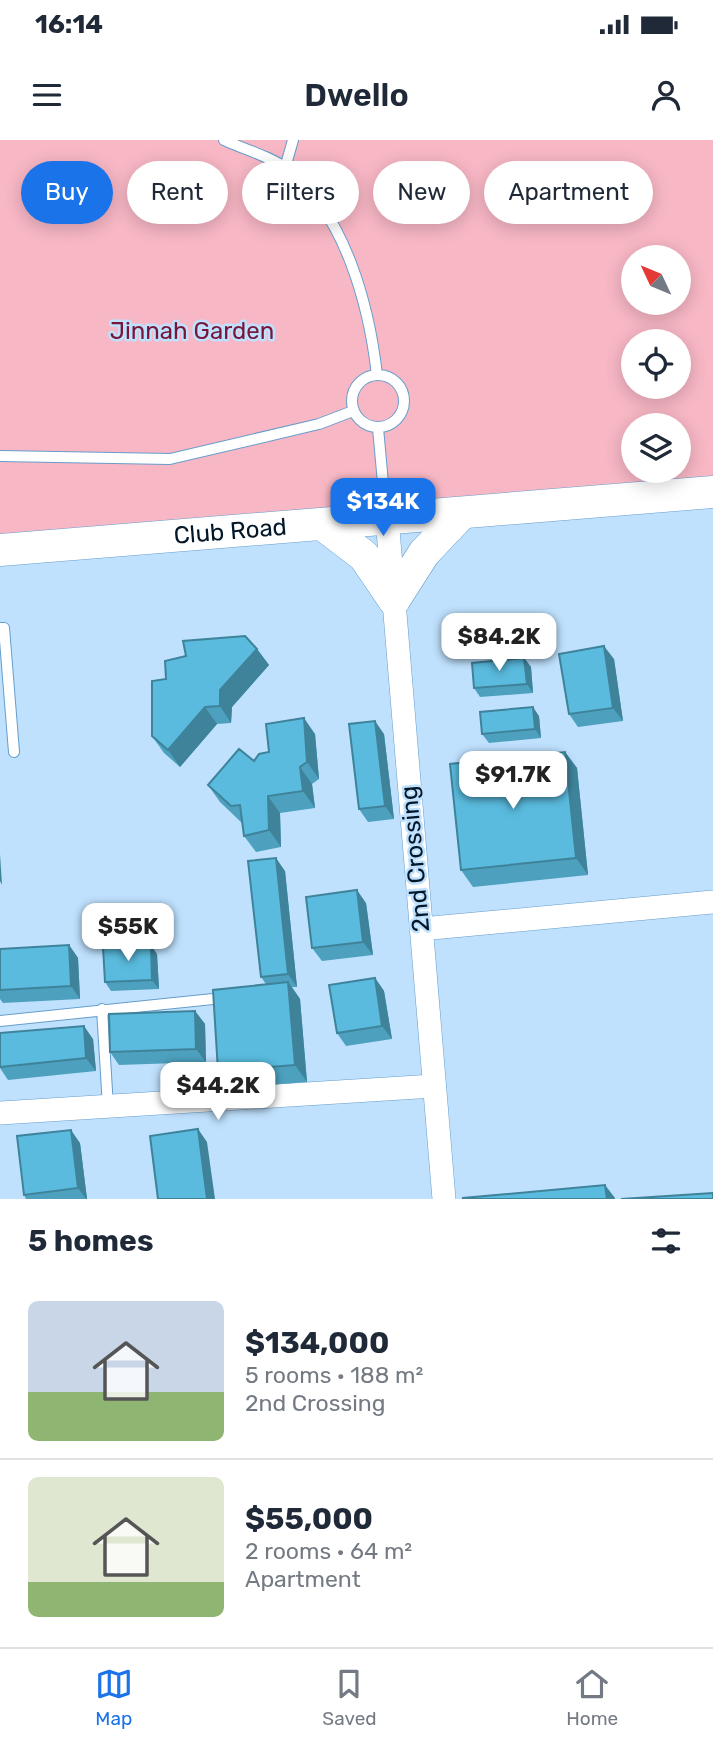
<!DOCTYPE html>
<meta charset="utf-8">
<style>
body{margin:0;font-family:Rubik,sans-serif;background:#f6f6f7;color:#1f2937;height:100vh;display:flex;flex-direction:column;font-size:26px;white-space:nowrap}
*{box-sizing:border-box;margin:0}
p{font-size:23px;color:#747a83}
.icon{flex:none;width:38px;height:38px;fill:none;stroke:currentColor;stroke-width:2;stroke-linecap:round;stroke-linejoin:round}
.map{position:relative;height:1059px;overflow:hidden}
.panel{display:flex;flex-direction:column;background:#fff;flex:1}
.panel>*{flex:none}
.top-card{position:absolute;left:21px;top:21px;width:672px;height:63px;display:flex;gap:14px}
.needle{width:46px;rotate:314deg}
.tools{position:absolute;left:621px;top:105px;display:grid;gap:14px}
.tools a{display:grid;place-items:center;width:70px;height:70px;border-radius:50%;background:#fff;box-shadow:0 4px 18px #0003;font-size:35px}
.price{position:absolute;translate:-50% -60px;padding:0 16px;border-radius:14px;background:#fff;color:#222;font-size:23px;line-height:46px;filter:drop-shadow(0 2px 4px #0008)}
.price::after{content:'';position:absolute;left:50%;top:42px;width:21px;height:16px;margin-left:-10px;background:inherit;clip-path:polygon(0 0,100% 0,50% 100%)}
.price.on{background:#1a73e8;color:#fff}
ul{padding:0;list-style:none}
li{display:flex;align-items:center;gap:21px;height:175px;padding:0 28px}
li+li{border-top:2px solid #e0e1e3}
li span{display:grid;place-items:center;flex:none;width:196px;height:140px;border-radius:10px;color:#555}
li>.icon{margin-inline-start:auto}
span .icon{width:84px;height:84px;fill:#fffc;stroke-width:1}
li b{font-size:30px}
h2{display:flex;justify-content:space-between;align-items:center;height:84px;padding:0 28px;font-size:30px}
.pill{padding:0 24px;border-radius:32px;background:#fff;box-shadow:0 4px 18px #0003;font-size:24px;line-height:63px}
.pill.on{background:#1a73e8;color:#fff}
.status{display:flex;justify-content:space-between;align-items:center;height:49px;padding:0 35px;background:#fff;direction:ltr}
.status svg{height:19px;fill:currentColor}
header{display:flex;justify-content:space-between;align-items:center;height:91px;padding:0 28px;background:#fff;font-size:32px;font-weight:600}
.menu{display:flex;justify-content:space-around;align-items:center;height:98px;border-top:2px solid #e0e1e3;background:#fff;font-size:19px;color:#747a83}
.menu a{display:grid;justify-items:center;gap:4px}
.menu .on{color:#1a73e8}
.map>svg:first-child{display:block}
.green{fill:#f8b7c5;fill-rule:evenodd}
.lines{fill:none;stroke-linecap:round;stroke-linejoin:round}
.service-casing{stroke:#669dcb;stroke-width:12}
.minor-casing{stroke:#669dcb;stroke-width:24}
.secondary-casing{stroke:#669dcb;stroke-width:33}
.service{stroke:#fff;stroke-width:10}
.minor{stroke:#fff;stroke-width:23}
.secondary{stroke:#fff;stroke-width:32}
.wall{fill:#4da1bf}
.shaded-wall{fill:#3f839b}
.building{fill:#5abbde;stroke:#3f839b;stroke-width:2}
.labels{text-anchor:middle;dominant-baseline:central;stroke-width:5;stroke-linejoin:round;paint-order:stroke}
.park-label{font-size:24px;fill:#78163a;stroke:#bfe1fe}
.street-label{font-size:24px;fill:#021728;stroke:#bfe1fe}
</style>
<div class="status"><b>16:14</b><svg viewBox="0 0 49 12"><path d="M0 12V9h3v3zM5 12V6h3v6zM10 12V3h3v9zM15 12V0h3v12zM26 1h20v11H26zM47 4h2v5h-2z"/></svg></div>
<header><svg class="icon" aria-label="menu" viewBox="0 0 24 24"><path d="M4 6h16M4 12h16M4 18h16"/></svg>Dwello<svg class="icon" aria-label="person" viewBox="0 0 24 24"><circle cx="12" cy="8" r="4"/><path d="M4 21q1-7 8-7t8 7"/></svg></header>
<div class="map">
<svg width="713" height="1059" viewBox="0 0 713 1059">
<rect width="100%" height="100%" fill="#bfe1fe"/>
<!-- green -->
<path class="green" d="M0 0H713V338L0 400ZM634 117H679V163H634ZM634 201H679V247H634ZM634 285H679V331H634Z"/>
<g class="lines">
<!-- service casing -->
<g class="service-casing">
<path id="service" d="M224 0C243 9 270 16 287 29 345 74 369 165 377 235
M285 28 293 0
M352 261a26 26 0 1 1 52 0a26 26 0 1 1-52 0Z
M378 288 386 376
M0 316 170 319 319 284 353 271
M0 488H4L14 612
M102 869 108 967
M0 881 213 859"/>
</g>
<!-- minor casing -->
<g class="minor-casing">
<path id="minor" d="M387 378 444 1059
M421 789 713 762
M0 973 434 946"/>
</g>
<!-- secondary casing -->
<g class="secondary-casing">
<g id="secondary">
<path d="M322 384 364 416 394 460"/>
<path id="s1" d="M0 410 713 352"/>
<path d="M394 460 424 413 462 373"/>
</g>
</g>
<!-- service -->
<use href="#service" class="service"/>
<!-- minor -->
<use href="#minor" class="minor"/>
<!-- secondary -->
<use href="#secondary" class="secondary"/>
</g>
<!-- wall -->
<path class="wall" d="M257 509 269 525 232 567 231 583 217 584 180 627 164 613 152 596 166 539Z
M524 518 531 527 533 553 480 557 474 548Z
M614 519 623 581 578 587 569 574Z
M539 576 541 598 489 603 482 594Z
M315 594 319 639 312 644 315 668 280 673 281 707 256 712 244 696 242 683 220 662 208 645 269 612Z
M384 594 394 679 368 682 359 669Z
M565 612 577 628 588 735 473 747 461 730Z
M285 731 297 847H292L300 859 307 942 230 948 218 931 266 844 261 837Z
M366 763 373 815 322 821 312 808Z
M69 805 78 818 80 859 3 863 0 859V809Z
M157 814 159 849 111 851 105 842Z
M375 838 384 851 392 899 346 906 337 893Z
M195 871 205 884 206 922 119 925 110 912Z
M0 893 93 899 96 931 8 940 0 928Z
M80 1003 87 1059H26L24 1055Z"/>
<!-- shaded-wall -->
<path class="shaded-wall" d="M604 506 614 519 623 581 613 568Z
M257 509 269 525 232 567 231 583 220 566V550Z
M524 518 531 527 533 553 527 544Z
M205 567 217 584 180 627 168 610Z
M533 567 539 576 541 598 535 589Z
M304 578 315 594 319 639 307 622Z
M375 581 384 594 394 679 385 666Z
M565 612 577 628 588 735 576 718Z
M300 627 312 644 315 668 303 651Z
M268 656 280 673 281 707 269 690Z
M0 714 2 745 0 741Z
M276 718 285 731 297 847 288 834Z
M357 750 366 763 373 815 363 802Z
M69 805 78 818 80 859 71 846Z
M151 805 157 814 159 849 152 840Z
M375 838 384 851 392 899 382 886Z
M288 842 300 859 307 942 295 925Z
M195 871 205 884 206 922 196 909Z
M84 886 93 899 96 931 86 918Z
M198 989 207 1002 215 1059H207Z
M71 990 80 1003 87 1059H86L78 1048Z
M605 1045 615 1058V1059H607Z"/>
<!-- building -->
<path class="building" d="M245 496 257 509 220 550V566L205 567 168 610 152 596V541L166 539 165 521 186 516 183 501Z
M604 506 613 568 569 574 559 514Z
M524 518 527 544 474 548 472 523Z
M533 567 535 589 482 594 480 572Z
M304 578 307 622 300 627 303 651 268 656 269 690 244 696 240 665 231 666 208 645 239 609 254 621 259 614 269 612 266 584Z
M375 581 385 666 359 669 349 584Z
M565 612 576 718 461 730 450 624Z
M276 718 288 834 261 837 248 721Z
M357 750 363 802 312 808 306 757Z
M69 805 71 846 0 850V809Z
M151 805 152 840 105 842 103 807Z
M375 838 382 886 337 893 329 845Z
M288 842 295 925 218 931 213 850Z
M195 871 196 909 110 912 109 874Z
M84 886 86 918 0 927V893Z
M198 989 207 1059H158L150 996Z
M71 990 78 1048 24 1055 17 996Z
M605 1045 607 1059H463V1058Z
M713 1053V1059H621Z"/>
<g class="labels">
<!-- park labels -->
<g class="park-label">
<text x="192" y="191">Jinnah Garden</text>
</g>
<!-- street labels -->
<g class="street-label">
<text stroke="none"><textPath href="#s1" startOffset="231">Club Road</textPath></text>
<text transform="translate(415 719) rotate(-95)">2nd Crossing</text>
</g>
</g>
</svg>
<div class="tools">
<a><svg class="needle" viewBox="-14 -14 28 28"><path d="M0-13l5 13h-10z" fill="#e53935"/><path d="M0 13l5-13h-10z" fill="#747a83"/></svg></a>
<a><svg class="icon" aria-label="locate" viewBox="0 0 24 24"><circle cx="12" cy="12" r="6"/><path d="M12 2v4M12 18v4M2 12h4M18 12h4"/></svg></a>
<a><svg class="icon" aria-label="layers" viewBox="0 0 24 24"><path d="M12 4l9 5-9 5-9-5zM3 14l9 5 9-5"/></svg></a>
</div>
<b class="price on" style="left:383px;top:398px">$134K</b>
<b class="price" style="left:499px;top:533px">$84.2K</b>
<b class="price" style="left:513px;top:671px">$91.7K</b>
<b class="price" style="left:128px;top:823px">$55K</b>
<b class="price" style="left:218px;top:982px">$44.2K</b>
<div class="top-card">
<a class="pill on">Buy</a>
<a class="pill">Rent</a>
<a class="pill">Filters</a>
<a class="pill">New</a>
<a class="pill">Apartment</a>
</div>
</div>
<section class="panel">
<h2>5 homes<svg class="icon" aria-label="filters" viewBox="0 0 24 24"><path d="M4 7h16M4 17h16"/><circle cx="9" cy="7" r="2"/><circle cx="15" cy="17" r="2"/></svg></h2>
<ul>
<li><span style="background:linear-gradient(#c9d6e8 65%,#8fb573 0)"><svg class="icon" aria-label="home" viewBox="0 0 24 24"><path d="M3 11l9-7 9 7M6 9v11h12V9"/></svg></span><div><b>$134,000</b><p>5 rooms · 188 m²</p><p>2nd Crossing</p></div></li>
<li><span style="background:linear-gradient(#dfe7d0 75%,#8fb573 0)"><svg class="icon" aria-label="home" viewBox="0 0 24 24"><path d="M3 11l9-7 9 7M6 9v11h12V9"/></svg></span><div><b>$55,000</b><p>2 rooms · 64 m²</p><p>Apartment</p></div></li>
</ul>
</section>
<nav class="menu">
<a class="on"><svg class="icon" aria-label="map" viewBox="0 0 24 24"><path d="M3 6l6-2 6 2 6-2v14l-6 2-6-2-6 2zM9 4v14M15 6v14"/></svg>Map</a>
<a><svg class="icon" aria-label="saved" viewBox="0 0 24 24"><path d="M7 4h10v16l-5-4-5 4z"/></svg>Saved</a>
<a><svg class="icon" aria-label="home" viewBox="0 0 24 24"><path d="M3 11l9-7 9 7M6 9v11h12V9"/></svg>Home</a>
</nav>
